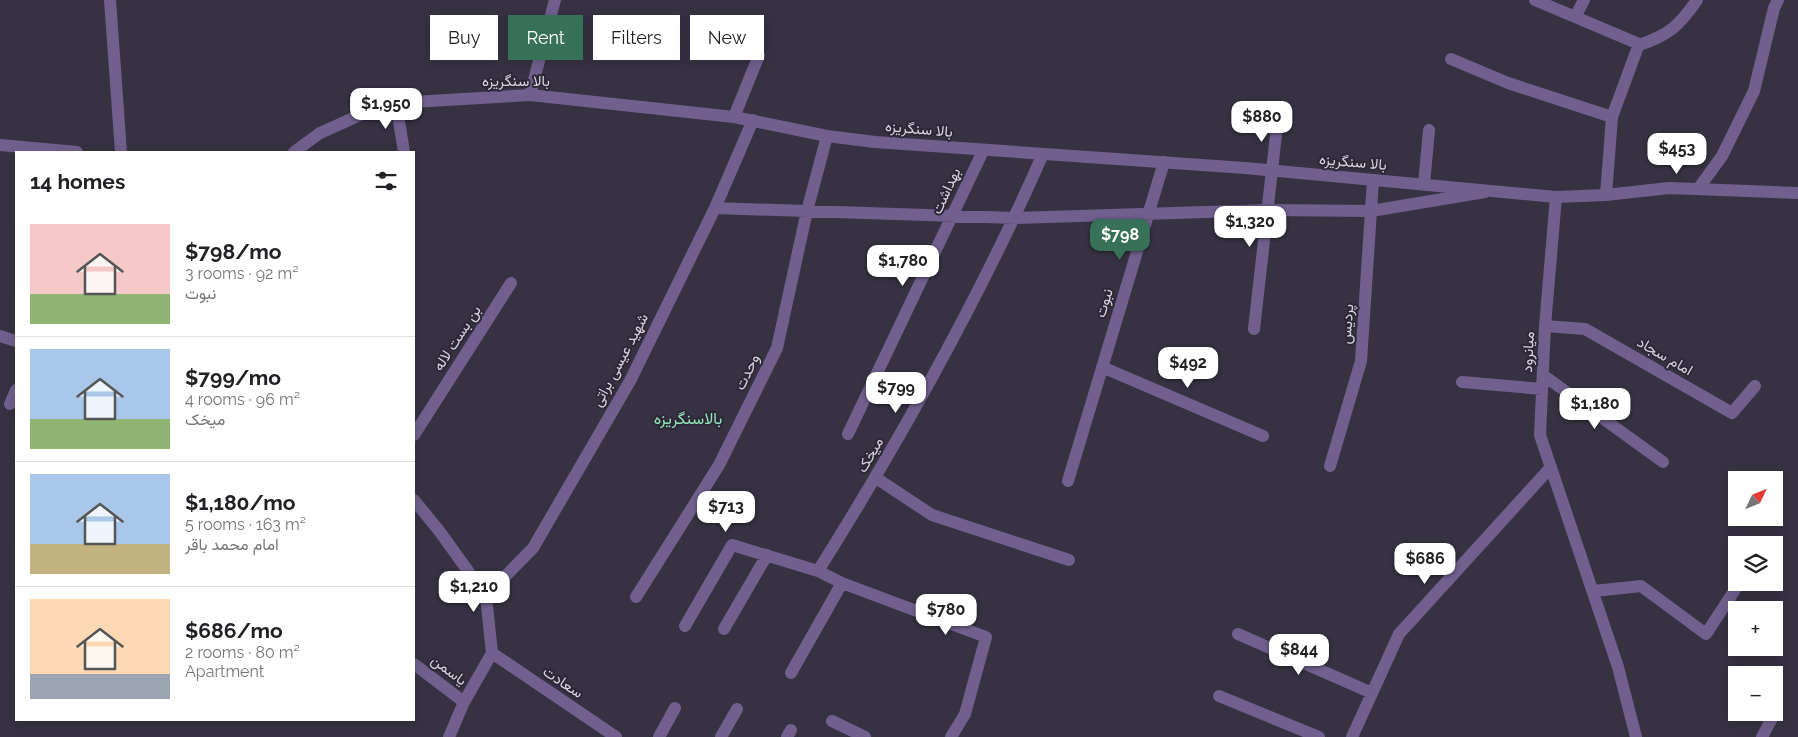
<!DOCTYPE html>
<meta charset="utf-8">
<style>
body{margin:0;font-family:Raleway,Vazirmatn,sans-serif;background:#f6f6f6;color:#202124;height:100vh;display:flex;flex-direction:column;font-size:19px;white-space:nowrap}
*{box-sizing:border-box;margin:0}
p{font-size:16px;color:#757577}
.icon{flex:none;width:28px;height:28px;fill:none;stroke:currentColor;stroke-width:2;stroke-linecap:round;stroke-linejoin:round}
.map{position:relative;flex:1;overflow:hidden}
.details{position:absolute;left:15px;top:151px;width:400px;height:570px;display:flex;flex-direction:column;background:#fff;border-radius:0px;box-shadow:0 2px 12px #0003}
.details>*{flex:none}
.banner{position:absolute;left:430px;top:15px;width:475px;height:45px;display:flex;gap:10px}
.needle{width:32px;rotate:47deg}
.controls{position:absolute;left:1728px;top:471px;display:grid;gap:10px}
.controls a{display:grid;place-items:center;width:55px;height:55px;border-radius:0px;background:#fff;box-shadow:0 2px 12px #0003;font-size:25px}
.price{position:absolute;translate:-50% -42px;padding:0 11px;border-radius:10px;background:#fff;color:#222;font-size:16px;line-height:32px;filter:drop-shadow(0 1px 2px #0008)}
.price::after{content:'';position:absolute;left:50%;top:30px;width:15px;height:11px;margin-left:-8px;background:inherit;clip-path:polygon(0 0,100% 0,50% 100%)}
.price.selected{background:#377158;color:#fff}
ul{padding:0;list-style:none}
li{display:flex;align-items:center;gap:15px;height:125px;padding:0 15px}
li+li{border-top:1px solid #e0e0e0}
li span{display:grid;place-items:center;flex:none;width:140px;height:100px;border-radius:0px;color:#555}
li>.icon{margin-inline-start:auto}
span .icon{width:60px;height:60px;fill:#fffc;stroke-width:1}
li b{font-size:21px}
h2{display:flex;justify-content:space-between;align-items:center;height:60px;padding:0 15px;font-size:21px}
.pill{padding:0 18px;border-radius:0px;background:#fff;box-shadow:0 2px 12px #0003;font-size:18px;line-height:45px}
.pill.selected{background:#377158;color:#fff}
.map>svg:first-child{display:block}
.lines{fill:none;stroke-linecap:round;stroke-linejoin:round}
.minor{stroke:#71608e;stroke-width:12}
.tertiary{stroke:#71608e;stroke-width:12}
.labels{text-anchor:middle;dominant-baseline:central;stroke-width:4;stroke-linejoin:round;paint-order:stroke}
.street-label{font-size:15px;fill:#d7d4de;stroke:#2d2837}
.neighbourhood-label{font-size:16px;fill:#95e5ba;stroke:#2d2837}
</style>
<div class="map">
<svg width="1798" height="737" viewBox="0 0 1798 737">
<rect width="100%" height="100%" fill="#373242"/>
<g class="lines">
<!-- minor -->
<path class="minor" d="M110 0 121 152
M1535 0 1639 44 1612 117
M1575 17 1584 0
M1639 45C1669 35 1679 26 1697 0
M1451 59 1508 83 1612 117 1606 195
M530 95 555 0
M396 103 404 152
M734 117 759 55
M0 145 77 152
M1424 184 1429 130
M1698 189 1722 156 1754 91 1774 8 1778 0
M1556 197 1545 326 1540 435 1618 667 1636 737
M715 208 1015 218 1268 210 1371 211 1485 192
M1545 326 1585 329 1732 413 1755 386
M1254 329 1278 117
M0 336 16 341
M1102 367 1263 436
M1543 375 1663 462
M1462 382 1542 389
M10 404 16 390
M848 434 983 151
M414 435 511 283
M1330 466 1361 361 1373 180
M876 478 932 515 1069 560
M1068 481 1164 162
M414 500 440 532 486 596 492 653 464 702 449 737
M842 583 986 637 965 714 951 737
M1594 591 1641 586 1706 634 1740 582
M486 596 533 548 630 381 715 208 753 120
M636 597 719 465 777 348 807 211 827 136
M685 626 732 545 818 571
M724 629 767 555
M1238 634 1372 693
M492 653 616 737
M414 664 464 702
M791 673 842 583 818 571C902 437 979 299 1043 154
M1219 696 1319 737
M832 721 865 737
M659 737 675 708
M721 737 737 709
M787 737 791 730
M1352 737 1399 634 1551 467
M1762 737 1771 720"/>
<!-- tertiary -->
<path class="tertiary" d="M294 152 320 133 338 125 371 110 396 103 530 95 734 117 827 136 875 142 1245 168 1556 197 1606 195 1669 188 1798 193"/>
</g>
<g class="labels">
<!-- street labels -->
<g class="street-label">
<text x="516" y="81">بالا سنگریزه</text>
<text transform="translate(919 129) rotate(5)">بالا سنگریزه</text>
<text transform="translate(1353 162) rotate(5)">بالا سنگریزه</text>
<text transform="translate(946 191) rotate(-65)">بهداشت</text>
<text transform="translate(1104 303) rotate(-73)">نبوت</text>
<text transform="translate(1347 324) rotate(-86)">پردیس</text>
<text transform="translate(457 338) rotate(-57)">بن بست لاله</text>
<text transform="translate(1528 352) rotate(-87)">میانرود</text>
<text transform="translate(1665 356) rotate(30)">امام سجاد</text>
<text transform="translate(620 360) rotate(-62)">شهید عیسی براتی</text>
<text transform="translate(747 372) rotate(-64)">وحدت</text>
<text transform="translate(870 455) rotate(-60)">میخک</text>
<text transform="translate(449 670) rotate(37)">یاسمن</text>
<text transform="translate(563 682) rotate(34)">سعادت</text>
</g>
<!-- neighbourhood labels -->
<g class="neighbourhood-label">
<text x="688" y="418">بالاسنگریزه</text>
</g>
</g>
</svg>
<div class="controls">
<a><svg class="needle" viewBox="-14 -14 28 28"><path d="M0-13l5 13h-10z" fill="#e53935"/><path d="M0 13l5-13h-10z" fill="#757577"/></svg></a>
<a><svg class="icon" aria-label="layers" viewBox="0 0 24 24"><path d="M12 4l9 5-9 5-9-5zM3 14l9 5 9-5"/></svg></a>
<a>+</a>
<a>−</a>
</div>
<b class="price" style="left:386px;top:130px">$1,950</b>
<b class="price" style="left:1262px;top:143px">$880</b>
<b class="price" style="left:1677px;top:175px">$453</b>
<b class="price" style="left:1250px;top:248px">$1,320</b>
<b class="price selected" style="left:1120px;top:261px">$798</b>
<b class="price" style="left:903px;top:287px">$1,780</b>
<b class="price" style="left:1188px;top:389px">$492</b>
<b class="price" style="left:896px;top:414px">$799</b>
<b class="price" style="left:1595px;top:430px">$1,180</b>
<b class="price" style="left:726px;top:533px">$713</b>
<b class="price" style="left:1425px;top:585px">$686</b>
<b class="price" style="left:474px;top:613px">$1,210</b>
<b class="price" style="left:946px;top:636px">$780</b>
<b class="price" style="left:1299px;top:676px">$844</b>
<div class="banner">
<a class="pill">Buy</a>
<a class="pill selected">Rent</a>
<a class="pill">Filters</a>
<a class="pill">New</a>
</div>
<section class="details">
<h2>14 homes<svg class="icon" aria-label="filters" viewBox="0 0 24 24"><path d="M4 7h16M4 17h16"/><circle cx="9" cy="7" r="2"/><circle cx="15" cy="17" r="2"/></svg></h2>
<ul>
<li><span style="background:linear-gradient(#f6c9c9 70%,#8fb573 0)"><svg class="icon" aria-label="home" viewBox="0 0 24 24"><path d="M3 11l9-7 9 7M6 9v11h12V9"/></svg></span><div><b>$798/mo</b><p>3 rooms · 92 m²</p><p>نبوت</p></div></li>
<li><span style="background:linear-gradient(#a9c7e8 70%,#8fb573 0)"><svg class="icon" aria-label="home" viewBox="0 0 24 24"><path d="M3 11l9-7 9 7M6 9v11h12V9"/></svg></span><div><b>$799/mo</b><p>4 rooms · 96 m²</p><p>میخک</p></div></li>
<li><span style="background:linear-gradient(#a9c7e8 70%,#c2b280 0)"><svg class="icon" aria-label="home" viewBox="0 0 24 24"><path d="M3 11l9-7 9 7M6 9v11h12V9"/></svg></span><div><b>$1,180/mo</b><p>5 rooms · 163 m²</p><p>امام محمد باقر</p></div></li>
<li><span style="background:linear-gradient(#ffd9b3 75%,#9aa5b1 0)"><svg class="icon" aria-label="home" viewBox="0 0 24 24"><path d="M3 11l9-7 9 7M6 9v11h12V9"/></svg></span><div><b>$686/mo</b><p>2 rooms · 80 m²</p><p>Apartment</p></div></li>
</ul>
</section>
</div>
